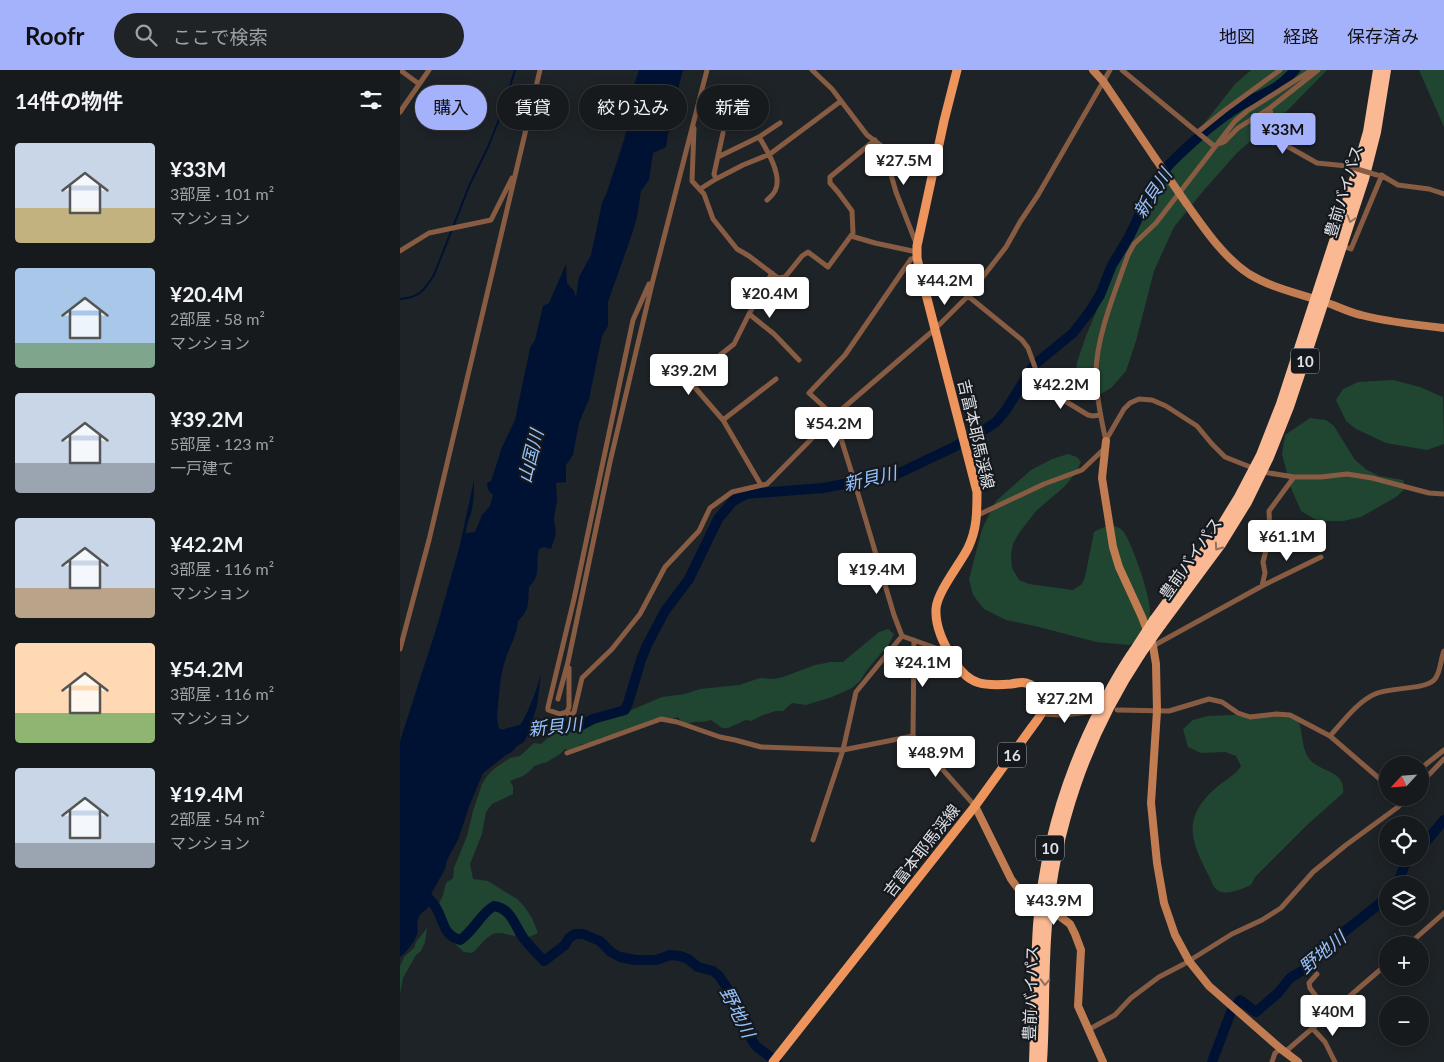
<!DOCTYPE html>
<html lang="ja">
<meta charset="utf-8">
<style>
body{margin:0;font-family:Lato,"Noto Sans JP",sans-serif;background:#1f2326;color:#f1f3f6;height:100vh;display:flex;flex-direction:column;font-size:19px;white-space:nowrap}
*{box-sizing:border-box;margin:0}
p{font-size:16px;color:#9ea1a4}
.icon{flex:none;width:28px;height:28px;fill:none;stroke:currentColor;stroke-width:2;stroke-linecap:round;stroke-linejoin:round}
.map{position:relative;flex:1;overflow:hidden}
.side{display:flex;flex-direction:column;background:#161a1d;width:400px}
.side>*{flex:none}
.hud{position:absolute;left:15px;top:15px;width:475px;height:45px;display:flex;gap:10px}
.needle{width:32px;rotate:244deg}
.fabs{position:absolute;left:979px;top:686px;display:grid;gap:10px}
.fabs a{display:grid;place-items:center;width:50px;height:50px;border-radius:50%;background:#161a1d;box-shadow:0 2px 12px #0003,0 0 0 1px #35383b;font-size:25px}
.price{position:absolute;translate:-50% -42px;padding:0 11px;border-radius:5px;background:#fff;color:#222;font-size:16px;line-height:32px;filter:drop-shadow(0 1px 2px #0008)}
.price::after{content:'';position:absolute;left:50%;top:30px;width:15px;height:11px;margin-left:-8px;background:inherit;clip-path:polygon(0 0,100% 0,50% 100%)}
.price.on{background:#a4b2fc;color:#111}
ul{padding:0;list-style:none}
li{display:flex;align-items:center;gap:15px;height:125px;padding:0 15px}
li span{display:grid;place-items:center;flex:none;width:140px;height:100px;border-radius:5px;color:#555}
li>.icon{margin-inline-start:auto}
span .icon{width:60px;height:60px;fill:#fffc;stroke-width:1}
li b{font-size:21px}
h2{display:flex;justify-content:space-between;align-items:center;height:60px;padding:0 15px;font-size:21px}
.tag{padding:0 18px;border-radius:22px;background:#161a1d;box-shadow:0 2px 12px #0003,0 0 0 1px #35383b;font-size:18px;line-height:45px}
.tag.on{background:#a4b2fc;color:#111}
header{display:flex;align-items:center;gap:30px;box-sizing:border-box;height:70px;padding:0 25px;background:#a4b2fc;color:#111}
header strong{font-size:24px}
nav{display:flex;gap:28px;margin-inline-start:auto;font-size:18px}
.search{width:350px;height:45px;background:#1f2326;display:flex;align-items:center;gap:12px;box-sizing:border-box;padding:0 18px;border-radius:28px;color:#9ea1a4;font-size:19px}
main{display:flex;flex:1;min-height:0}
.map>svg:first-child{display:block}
.green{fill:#204531}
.water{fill:#001233}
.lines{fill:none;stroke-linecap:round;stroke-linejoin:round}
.stream{stroke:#001233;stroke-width:2}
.river{stroke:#001233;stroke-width:10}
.street{stroke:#875c43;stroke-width:5}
.secondary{stroke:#c17c52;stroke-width:8}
.primary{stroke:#ee955e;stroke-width:9}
.highway{stroke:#fab993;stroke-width:10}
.street-bridge{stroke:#875c43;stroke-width:5}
.secondary-bridge{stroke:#c17c52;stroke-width:8}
.highway-bridge{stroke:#fab993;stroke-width:10}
.oneway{stroke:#93715e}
.labels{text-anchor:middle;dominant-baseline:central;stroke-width:4.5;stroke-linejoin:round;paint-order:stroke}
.shield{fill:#15191e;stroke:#a1a4a9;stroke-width:1}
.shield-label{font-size:15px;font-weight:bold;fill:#dde0e4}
.street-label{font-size:16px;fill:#dde0e4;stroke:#15191e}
.water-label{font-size:18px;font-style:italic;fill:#95c2fd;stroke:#15191e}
</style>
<header>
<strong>Roofr</strong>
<div class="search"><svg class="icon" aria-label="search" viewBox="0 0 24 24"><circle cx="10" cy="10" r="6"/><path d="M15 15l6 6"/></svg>ここで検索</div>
<nav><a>地図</a><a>経路</a><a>保存済み</a></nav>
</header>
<main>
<section class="side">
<h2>14件の物件<svg class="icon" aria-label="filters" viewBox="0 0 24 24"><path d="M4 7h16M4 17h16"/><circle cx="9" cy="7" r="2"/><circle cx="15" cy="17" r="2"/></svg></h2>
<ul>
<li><span style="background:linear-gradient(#c9d6e8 65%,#c2b280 0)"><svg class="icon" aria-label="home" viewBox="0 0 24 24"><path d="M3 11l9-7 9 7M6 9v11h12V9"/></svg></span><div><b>¥33M</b><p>3部屋 · 101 m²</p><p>マンション</p></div></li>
<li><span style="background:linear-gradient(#a9c7e8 75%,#7fa58c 0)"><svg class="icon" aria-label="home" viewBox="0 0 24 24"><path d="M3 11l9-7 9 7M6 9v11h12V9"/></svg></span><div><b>¥20.4M</b><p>2部屋 · 58 m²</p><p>マンション</p></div></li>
<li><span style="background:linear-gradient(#c9d6e8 70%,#9aa5b1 0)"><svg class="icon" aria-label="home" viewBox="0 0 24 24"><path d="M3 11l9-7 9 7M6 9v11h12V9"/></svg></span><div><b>¥39.2M</b><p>5部屋 · 123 m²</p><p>一戸建て</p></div></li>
<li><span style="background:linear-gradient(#c9d6e8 70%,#b9a48a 0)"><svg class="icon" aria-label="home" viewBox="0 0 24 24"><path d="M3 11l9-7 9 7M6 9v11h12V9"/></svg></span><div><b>¥42.2M</b><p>3部屋 · 116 m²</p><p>マンション</p></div></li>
<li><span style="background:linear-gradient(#ffd9b3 70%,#8fb573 0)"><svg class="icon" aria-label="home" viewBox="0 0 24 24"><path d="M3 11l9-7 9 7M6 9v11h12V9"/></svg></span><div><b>¥54.2M</b><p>3部屋 · 116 m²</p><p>マンション</p></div></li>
<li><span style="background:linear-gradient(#c9d6e8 75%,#9aa5b1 0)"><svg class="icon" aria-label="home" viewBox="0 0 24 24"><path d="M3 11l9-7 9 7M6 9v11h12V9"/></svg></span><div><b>¥19.4M</b><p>2部屋 · 54 m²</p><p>マンション</p></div></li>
</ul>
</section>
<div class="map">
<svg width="1044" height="992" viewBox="0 0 1044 992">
<rect width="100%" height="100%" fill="#1e2327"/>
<!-- green -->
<path class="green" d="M851 0H927L887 41 868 55 836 84 804 120 774 157 754 201 736 271 726 301 711 318 699 325 687 324 681 320 675 310 677 292 686 266 731 159 770 97 835 14Z
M1019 0H1044V57Z
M993 310 1020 317 1043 327 1044 374 1027 380 986 373 956 359 946 351 936 330 943 319 958 312Z
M910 348 926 350 934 356 955 390 967 400 979 406 1003 410 1006 418 996 427 961 447 943 451H918L901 441 891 418 882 384 885 365Z
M668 384 677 387 681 392 675 404 664 417 636 441 619 463 613 474 611 485 612 498 619 510 629 514 673 520 682 514 685 507 694 462C703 457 715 452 723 461 732 472 750 526 750 540 750 549 747 558 745 567L729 575 696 572 639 557 606 550 584 539 573 525 569 509 582 459 596 431 631 400 652 389Z
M488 559 494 564 489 574 467 600 460 611 452 618 432 627 406 635 392 633 383 641H376L363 645 351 651 346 650 328 658H322L311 650C302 653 301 651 294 652 289 653 287 654 282 653L278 647C269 650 262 651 253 649L208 669 202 667 190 675 182 674 174 679 168 680 165 679 160 684 147 692 134 696 131 700 123 706 110 711 113 716V724L92 734 86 742 82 764 70 794 73 809 88 811 117 829 124 836 132 848 138 863 127 868 115 861V866C110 865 104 863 98 863 88 863 80 877 72 883L64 882 47 867 39 857 37 838 43 825 46 813 53 808 54 798 67 766 73 741 82 714 87 706 95 698 110 688 120 686 134 673 141 674C153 666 156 647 173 660L181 659 192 652 229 641 262 627 285 624 300 619 339 615 360 608 374 609 383 607 415 595 431 592H443L479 562Z
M876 643 896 646C898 651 901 656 901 661 903 670 903 679 908 687 918 703 946 699 943 723L906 756 855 807 851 815C842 819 823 828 815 818 813 816 811 811 810 808 790 770 781 747 818 716 827 709 835 705 841 696L836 686 825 682 801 683 788 677 783 659 793 650 808 646Z
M27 858 25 872 21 881 16 885 3 908 0 924V896L4 887 14 878 16 872Z"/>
<!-- water -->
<path class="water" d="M239 0H283L276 27V36L268 64 266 77 253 83 249 110 241 121 237 147 232 164 208 232V256L202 266 189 329 179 353 173 385 166 395V412L156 413 157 430 154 448 156 464 151 479 144 477 139 479C135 494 142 505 129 517 128 532 130 540 118 551 116 568 111 573 106 588 100 605 100 617 98 634 97 647 95 658 106 667L115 657V664C127 646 135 625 141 604L137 636 132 651 146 653 145 656 131 658 124 672 117 676 112 682 106 685 83 703 70 734 58 770 47 790 45 799 30 826 34 832C29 838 20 842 18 849 16 854 19 860 17 865 14 872 6 883 0 887V671L38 553 60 475 74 410C74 420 74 429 72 439 70 449 66 454 66 463L75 462 82 445 90 436 93 425 88 420 87 413 91 411 102 377 115 350 130 278 135 270 143 236 149 233 166 194 167 213 174 221 176 227 179 207 191 185 202 133 207 122 224 70 230 43 234 15Z"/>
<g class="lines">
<!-- stream -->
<path class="stream" d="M0 229C20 228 25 219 34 205L70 114 88 77 102 42 115 0"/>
<!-- river -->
<path class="river" d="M91 665 105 664 140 654 178 657 193 649 225 640 228 633 241 590 247 575 265 541 289 509 318 449 333 431 346 424 423 418 497 404 554 377 584 360 596 352 606 340 634 295 673 263 690 241 700 225 712 195 729 167 746 131C751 102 819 48 845 33 856 27 868 23 879 15 885 11 890 5 895 0
M1020 779 1044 750
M997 815 1005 794 1012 788
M24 824C28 828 32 831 35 836 44 849 42 865 60 870 74 861 80 844 94 836 113 839 115 858 125 870 131 878 138 884 144 891L165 875 169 868 175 864H183L200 871 211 882 220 887 235 890H256L270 885 280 886 288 889 298 897 313 901 319 906 336 931 346 950 347 960 353 972 357 977 377 992
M837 934 840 930 856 942 878 923 890 908 905 899 915 886 928 879 940 865 988 827
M812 992 831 942"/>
<!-- street -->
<path class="street" d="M0 0 19 14
M307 0 252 214H249L233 250 174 529 148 637V640L160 644 167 642 168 644H172L174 642 182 608 212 579 240 544 265 497 299 461 310 438 332 422 367 414 434 346 535 259 568 226 606 177 620 152 638 125 710 0
M412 0 432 19 467 65 483 77 496 122 516 173
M722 0 814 76
M870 38 871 46 865 65 867 71 873 73 878 71 917 93 947 96
M0 42 29 0
M294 58 292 111 304 124 313 149 337 179 349 186 378 208 385 207 402 186 408 182 428 197 453 163 452 141 438 122 430 113V107L475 70
M798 62 824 41 880 0
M815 75 824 72 838 58 870 38 918 0
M318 87 359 67
M981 105 998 115 1029 119 1044 124
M316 109 314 104 323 63
M300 119 316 109 343 95 370 84 441 31
M367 130C370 127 373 125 375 121 383 106 367 80 359 67L380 53
M451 166 475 173 517 182
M942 176 951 179 982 105
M0 181 29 163 91 150 112 108
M517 188 511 189 445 285 409 323 434 346 453 407 494 545 502 566 547 582
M372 203 349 244 374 264 399 290
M568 226 622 270 628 278 636 300 665 331 688 345 693 346 700 345
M349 244 334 274 290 309 291 313 323 350 361 415
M323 350 376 309
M706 370 724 339 730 333 739 329 752 330 766 336 797 356 812 374 825 387 863 402 894 407H921L947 404 972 408 1029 423 1044 424
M706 371C701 349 696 326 696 303 696 267 716 219 728 185L734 174 756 153 835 51 847 41 912 0
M578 445 644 414 682 400 705 378
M862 516 865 503 863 492 870 465 869 441 894 407
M514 570 513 666 575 736
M753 576 862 516 921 487
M0 579 29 470 140 0
M158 629 168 592 210 392 252 214
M717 640 769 641 809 629 822 632 838 643 850 647 876 644 890 645 930 666 988 716
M167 642 169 637V598
M641 644 663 645 690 642
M930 666C942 653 958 631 975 624 990 617 1024 620 1034 610 1041 603 1040 590 1044 581
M167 683 261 649 277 652 320 667 335 670 361 677 443 680 513 666
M1020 699 1044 680
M1020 714 1044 689
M413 770 443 680 456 622 502 566
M1008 875 1044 843
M917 904 909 913 910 918 929 944
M912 958 925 972 935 992
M688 960 715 945 731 928 759 907 784 894 832 864 862 850 881 838 913 802 946 775 998 737 1007 728
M885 982 988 893
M872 992 875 983 881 979"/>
<!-- secondary -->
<path class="secondary" d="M693 0 703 11 755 88
M786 133C804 158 823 187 849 204 872 218 899 224 925 232 937 236 948 242 961 245 988 252 1016 255 1044 258
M706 371 702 408 713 477 719 497 742 547 753 576 756 594 757 641 751 733 757 793 764 833 775 865 789 891 809 916 881 979 898 992
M575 736 611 809 619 820 658 845 670 854 675 864 681 880 678 936 703 992"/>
<!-- primary -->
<path class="primary" d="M373 992 575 736 632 657C635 653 639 648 641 644 645 632 639 616 626 613 622 612 616 613 611 614 586 616 569 616 555 592 545 577 535 557 536 539 537 522 560 494 568 478 577 459 577 443 577 422L521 205 517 188V176L544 51 557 0"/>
<!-- highway -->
<path class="highway" d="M754 550 814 468 839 427 861 385 881 334 955 107 968 62 978 0
M761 555 821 474 847 432 869 387 889 337 904 292 964 109 976 62 986 0
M634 992C636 946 635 900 638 855 644 779 666 705 701 637 711 618 721 599 734 581
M642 992C645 946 643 901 647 855 654 759 687 665 740 585"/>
<!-- street-bridge -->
<path class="street-bridge" d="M947 96 977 105"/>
<!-- secondary-bridge -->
<path class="secondary-bridge" d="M755 88 786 133"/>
<!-- highway-bridge -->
<path class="highway-bridge" d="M734 581 754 550
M740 585 761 555"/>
</g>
<!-- one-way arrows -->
<defs><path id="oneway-chevron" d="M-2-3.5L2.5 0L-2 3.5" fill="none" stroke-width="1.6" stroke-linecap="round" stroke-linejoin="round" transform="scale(1.25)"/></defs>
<g class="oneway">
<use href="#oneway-chevron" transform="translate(951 149) rotate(108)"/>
<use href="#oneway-chevron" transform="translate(818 477) rotate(125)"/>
<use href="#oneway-chevron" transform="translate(645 912) rotate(92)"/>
</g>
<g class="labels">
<!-- shield labels -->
<g class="shield">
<rect x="891" y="278.5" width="28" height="25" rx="4"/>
<rect x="598" y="672.5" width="28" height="25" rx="4"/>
<rect x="636" y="765.5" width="28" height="25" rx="4"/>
</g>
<g class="shield-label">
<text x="905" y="291">10</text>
<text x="612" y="685">16</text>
<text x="650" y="778">10</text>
</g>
<!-- street labels -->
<g class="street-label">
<text transform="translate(943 121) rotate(-73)">豊前バイパス</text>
<text transform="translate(577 364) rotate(77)">吉富本耶馬渓線</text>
<text transform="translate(790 488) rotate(-55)">豊前バイパス</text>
<text transform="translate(521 780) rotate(-52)">吉富本耶馬渓線</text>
<text transform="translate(630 923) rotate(-88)">豊前バイパス</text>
</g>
<!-- water labels -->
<g class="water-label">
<text transform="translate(752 123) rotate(-57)">新貝川</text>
<text transform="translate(130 386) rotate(-76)">山国川</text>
<text transform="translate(470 408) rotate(-13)">新貝川</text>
<text transform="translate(155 656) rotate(-6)">新貝川</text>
<text transform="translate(922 882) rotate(-40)">野地川</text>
<text transform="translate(338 942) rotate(63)">野地川</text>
</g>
</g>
</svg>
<div class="fabs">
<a><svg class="needle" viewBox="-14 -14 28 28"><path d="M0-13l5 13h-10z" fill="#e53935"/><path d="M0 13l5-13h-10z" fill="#9ea1a4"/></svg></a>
<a><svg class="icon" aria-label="locate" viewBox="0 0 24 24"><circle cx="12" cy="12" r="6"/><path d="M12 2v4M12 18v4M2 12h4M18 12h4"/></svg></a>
<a><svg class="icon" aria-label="layers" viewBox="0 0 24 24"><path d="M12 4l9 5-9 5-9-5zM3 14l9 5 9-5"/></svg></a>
<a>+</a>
<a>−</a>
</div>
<b class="price on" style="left:883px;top:85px">¥33M</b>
<b class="price" style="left:504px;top:116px">¥27.5M</b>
<b class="price" style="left:545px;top:236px">¥44.2M</b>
<b class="price" style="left:370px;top:249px">¥20.4M</b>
<b class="price" style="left:289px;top:326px">¥39.2M</b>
<b class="price" style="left:661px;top:340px">¥42.2M</b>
<b class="price" style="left:434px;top:379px">¥54.2M</b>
<b class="price" style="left:887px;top:492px">¥61.1M</b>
<b class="price" style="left:477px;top:525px">¥19.4M</b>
<b class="price" style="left:523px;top:618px">¥24.1M</b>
<b class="price" style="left:665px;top:654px">¥27.2M</b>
<b class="price" style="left:536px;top:708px">¥48.9M</b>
<b class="price" style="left:654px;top:856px">¥43.9M</b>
<b class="price" style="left:933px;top:967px">¥40M</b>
<div class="hud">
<a class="tag on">購入</a>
<a class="tag">賃貸</a>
<a class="tag">絞り込み</a>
<a class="tag">新着</a>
</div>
</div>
</main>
